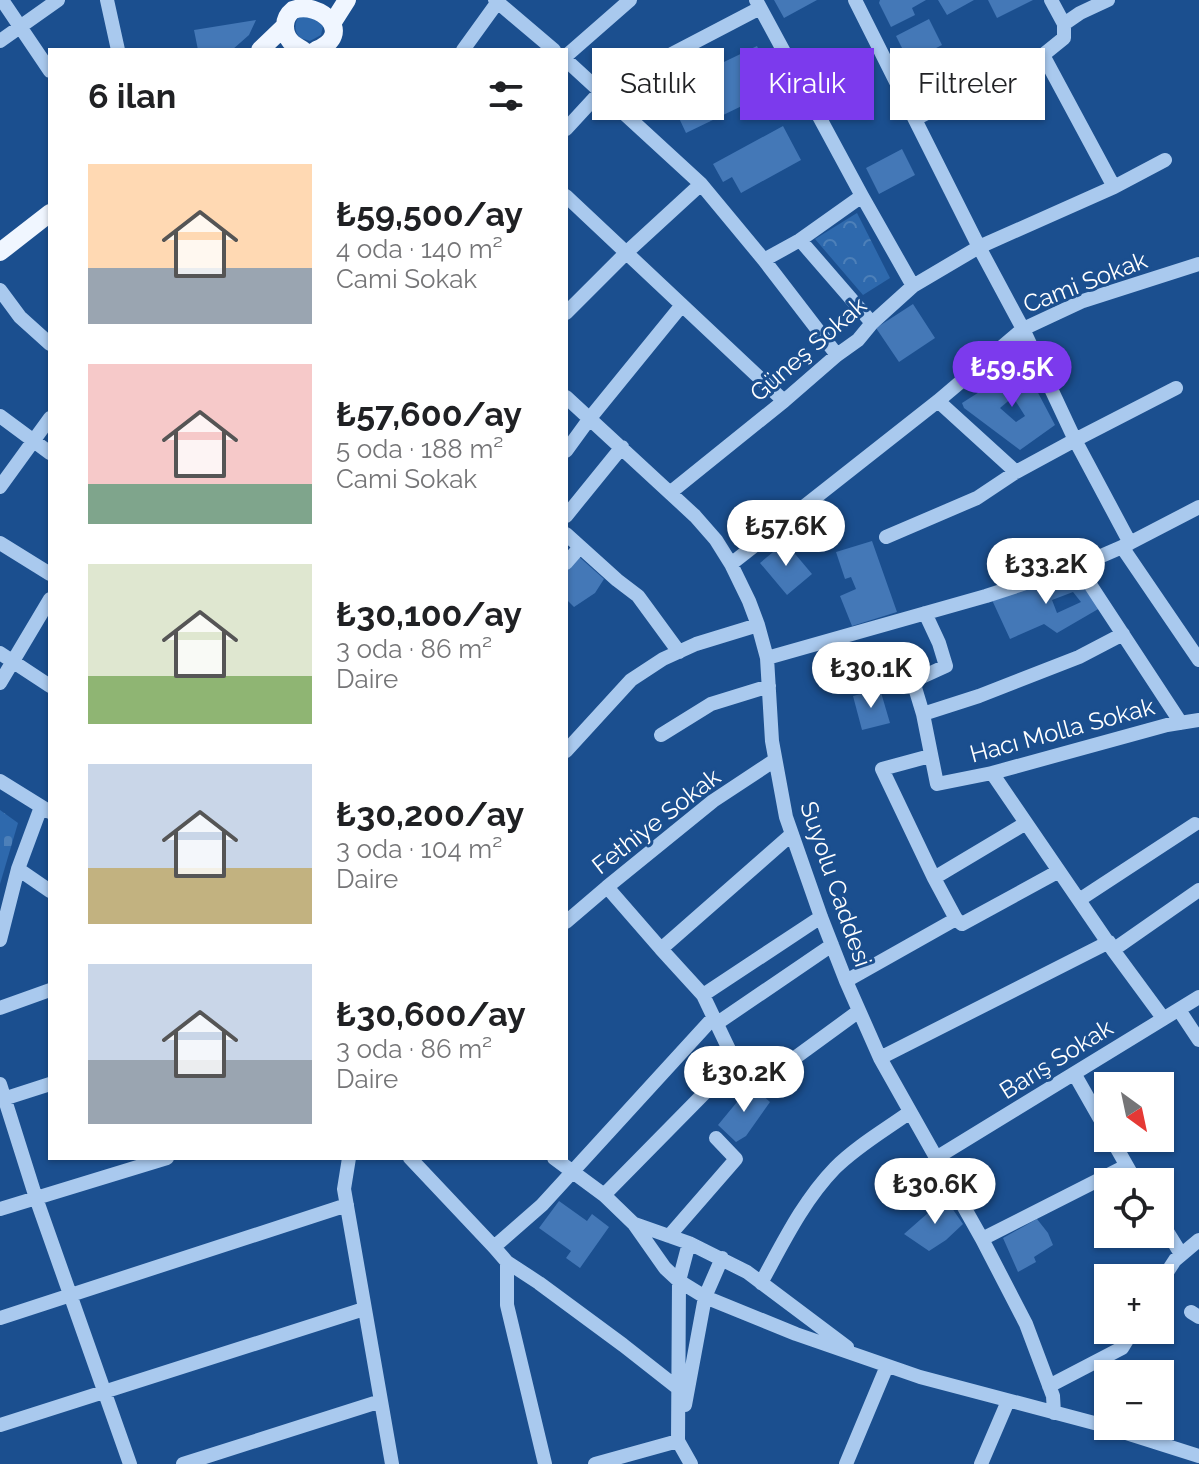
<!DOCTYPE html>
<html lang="tr">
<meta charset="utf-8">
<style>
body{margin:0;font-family:Raleway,sans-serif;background:#f2f2f2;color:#202124;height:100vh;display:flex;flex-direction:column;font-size:30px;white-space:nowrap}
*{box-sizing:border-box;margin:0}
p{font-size:26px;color:#757577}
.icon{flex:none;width:44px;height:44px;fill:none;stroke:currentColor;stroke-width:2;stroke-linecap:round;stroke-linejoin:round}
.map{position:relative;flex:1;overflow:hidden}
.drawer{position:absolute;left:48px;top:48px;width:520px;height:1112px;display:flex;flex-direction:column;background:#fff;border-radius:0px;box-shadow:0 2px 6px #0004}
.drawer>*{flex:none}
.banner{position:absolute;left:592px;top:48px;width:486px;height:72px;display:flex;gap:16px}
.needle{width:52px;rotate:147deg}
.controls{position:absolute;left:1094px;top:1072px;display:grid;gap:16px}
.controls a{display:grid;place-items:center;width:80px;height:80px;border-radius:0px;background:#fff;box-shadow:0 2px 6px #0004;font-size:40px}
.price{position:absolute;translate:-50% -68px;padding:0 18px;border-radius:28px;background:#fff;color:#222;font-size:26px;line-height:52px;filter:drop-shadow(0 2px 4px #0008)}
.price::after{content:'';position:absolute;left:50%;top:48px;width:24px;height:18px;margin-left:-12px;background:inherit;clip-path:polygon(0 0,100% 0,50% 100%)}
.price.on{background:#7c3aed;color:#fff}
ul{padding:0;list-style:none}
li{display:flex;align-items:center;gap:24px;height:200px;padding:0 40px}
li span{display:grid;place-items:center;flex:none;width:224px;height:160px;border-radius:0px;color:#555}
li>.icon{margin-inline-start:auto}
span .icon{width:96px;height:96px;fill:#fffc;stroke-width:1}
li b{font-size:34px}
h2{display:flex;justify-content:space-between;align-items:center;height:96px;padding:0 40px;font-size:34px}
.chip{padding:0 28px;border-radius:0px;background:#fff;box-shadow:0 2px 6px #0004;font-size:28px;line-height:72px}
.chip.on{background:#7c3aed;color:#fff}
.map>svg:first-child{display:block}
.grass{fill:#2e69ad}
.cemetery{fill:url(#cemetery-stones)}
.park{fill:url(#park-crowns)}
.building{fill:#4478b7;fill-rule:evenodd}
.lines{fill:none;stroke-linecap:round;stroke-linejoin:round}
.minor{stroke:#a9c9ee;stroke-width:14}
.major{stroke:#f0f6ff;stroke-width:18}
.labels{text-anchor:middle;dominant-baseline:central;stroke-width:6;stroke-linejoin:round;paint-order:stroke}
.street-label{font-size:24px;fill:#fff;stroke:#1b4f8f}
</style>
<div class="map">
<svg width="1199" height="1464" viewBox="0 0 1199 1464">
<defs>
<pattern id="cemetery-stones" width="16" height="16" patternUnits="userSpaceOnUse" patternTransform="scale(2)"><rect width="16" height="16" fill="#2e69ad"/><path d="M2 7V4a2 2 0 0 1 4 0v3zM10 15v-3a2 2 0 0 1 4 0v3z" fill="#4d80b9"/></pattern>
<pattern id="park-crowns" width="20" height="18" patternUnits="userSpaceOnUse" patternTransform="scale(2)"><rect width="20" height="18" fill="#2e69ad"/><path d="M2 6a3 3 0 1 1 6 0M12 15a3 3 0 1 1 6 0" fill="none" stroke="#4d80b9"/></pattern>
</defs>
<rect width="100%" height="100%" fill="#1b4f8f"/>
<!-- grass -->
<path class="grass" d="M308 13 323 26 321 35 310 41 300 38C294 31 294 24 299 16Z"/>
<!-- cemetery -->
<path class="cemetery" d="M0 810 18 823 0 884Z"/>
<!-- park -->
<path class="park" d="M857 213 890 278 863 295 815 239Z"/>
<!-- building -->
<path class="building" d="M774 0H817L784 18Z
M880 0H926L912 8 915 15 891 27 879 3Z
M938 0H974L947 15Z
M988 0H1033L997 18Z
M929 19 942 45 909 62 896 36Z
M256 20 249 35 232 50H198L194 30Z
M757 46 777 89 686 133 666 90Z
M783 126 801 160 741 193 732 177 723 182 713 164Z
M902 149 915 175 879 194 866 168Z
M913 304 935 338 899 362 876 328Z
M1017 368 1026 370 1055 425 1020 450 964 408 962 403ZM1013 397 1025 416 1016 422 1000 408Z
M872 541 897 612 852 626 840 596 856 589 851 577 845 579 836 552Z
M785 542 812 574 787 595 760 563Z
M577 555 604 579 595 593 574 607 566 599V566Z
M1078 573 1100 608 1057 633 1044 624 1010 639 992 600ZM1073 592 1081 602 1057 613 1052 600Z
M880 689 890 723 862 730 853 696Z
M751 1085 770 1102 746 1136 736 1142 718 1125Z
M945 1198 963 1224 946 1240 929 1251 904 1234Z
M559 1201 587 1221 592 1214 609 1227 580 1268 566 1258 571 1251 539 1228Z
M1037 1219 1048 1233 1053 1245 1034 1257 1036 1262 1018 1272 1003 1238Z"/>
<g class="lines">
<!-- minor -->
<path class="minor" d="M2 0 50 71
M107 0 118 50
M495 0 554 50
M756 0 862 196 913 286
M855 0 979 247 1023 329 1075 440 1130 543
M1064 24 1080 13 1108 0
M0 41 58 0
M463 50 497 3
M1043 55 1114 187
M566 56 630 0
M566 60 701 184 764 260 837 355
M915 119 1043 55 1064 38V24L1051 0
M566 129 601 91 760 8
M566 196 784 401
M800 240 872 323
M764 260 800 240 862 196
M0 290 20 317 50 344
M566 313 627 252 701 184
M566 397 695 516 716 540 731 564 749 601 758 625 767 658 772 741 786 817 821 917 846 981 880 1058 982 1239 1026 1324 1053 1396 1054 1413
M938 401 1016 472
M0 416 50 453
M566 451 590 418 682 305
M0 487 50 418
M671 492 784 401 837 355 858 340 872 323 913 286 979 247 1114 187 1165 160
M566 516 622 447
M566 534 617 580 638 596 679 652
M886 537 977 498 1016 472 1075 440 1176 388
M0 543 50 574
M1122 547 1199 660
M566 563 580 547
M731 564 938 401 1023 329 1083 301 1199 264
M1078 566 1181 723
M925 613 939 643 946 666 913 681 923 714 937 784 992 773 1167 725 1199 720
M0 653 50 686
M767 658 986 596 1078 566 1122 547 1199 507
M0 683 50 599
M923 714 979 696 1079 657 1123 634
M661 735 711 704 769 686
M566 751 631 680 663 659 696 644 758 625
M930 756 882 769 934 878 956 919 962 924 1059 871
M992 773 1113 950 1163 1018
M0 781 50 812
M18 869 50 891
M934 878 1026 823
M607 887 661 949 792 834
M1079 900 1195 824
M566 922 607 887 713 801 775 760
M0 940 18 869 41 807
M661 949 703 995 735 1062
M1113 950 1199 890
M846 981 956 919
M703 995 821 917
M0 1008 50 990
M1179 1010 1199 1040
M716 1024 832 945
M880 1058 1109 942
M1075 1075 1108 1133
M0 1084 36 1198 130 1464
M0 1100 50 1084
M1111 1138 1136 1182
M349 1158 344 1189 392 1464
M410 1158 494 1247 507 1262 539 1283 623 1345 679 1389
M554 1158 604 1195 634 1224 665 1268 679 1281 705 1297 796 1334 920 1377 1098 1424 1199 1456
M936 1158 1199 997
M604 1195 735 1062 755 1087 859 1011
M0 1209 167 1158
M1160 1220 1181 1254
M635 1224 689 1243 747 1272 847 1347
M669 1236 736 1159 716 1138
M982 1239 1126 1166
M689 1243 679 1281 678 1441 691 1464
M494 1247 542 1205 713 1018
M507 1262V1305L545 1464
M761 1283C783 1243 803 1201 835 1168 857 1146 885 1130 910 1112
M1160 1283 1175 1260 1199 1240
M1191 1312 1199 1317
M0 1318 347 1205
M1049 1386 1122 1348 1133 1330
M685 1405 705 1297 722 1258
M0 1425 364 1309
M183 1464 381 1401
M595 1464 678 1441
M846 1464 887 1366
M981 1464 1008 1401"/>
<!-- major -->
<path class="major" d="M333 22 347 0
M260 50 285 26
M303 50C293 45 285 39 285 26 285 20 288 14 293 10 320 0 356 34 316 50
M0 252 50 213"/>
</g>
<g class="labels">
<!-- street labels -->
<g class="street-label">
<text transform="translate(1085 282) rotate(-21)">Cami Sokak</text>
<text transform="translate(808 349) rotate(-41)">Güneş Sokak</text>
<text transform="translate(1062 730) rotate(-15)">Hacı Molla Sokak</text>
<text transform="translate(656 821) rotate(-38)">Fethiye Sokak</text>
<text transform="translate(836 884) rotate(71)">Suyolu Caddesi</text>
<text transform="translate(1056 1059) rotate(-32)">Barış Sokak</text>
</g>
</g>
</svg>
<div class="controls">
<a><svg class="needle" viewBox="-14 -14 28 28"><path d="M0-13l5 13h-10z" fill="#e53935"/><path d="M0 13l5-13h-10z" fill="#757577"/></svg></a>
<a><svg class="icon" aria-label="locate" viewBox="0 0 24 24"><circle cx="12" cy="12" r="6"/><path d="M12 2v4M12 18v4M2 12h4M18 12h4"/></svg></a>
<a>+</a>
<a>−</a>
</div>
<b class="price on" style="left:1012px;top:409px">₺59.5K</b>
<b class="price" style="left:786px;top:568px">₺57.6K</b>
<b class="price" style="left:1046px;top:606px">₺33.2K</b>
<b class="price" style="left:871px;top:710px">₺30.1K</b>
<b class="price" style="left:744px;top:1114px">₺30.2K</b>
<b class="price" style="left:935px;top:1226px">₺30.6K</b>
<div class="banner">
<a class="chip">Satılık</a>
<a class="chip on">Kiralık</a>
<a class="chip">Filtreler</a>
</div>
<section class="drawer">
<h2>6 ilan<svg class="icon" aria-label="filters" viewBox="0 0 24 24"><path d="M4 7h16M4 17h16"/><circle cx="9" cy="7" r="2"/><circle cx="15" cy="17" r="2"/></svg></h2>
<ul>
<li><span style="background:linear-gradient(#ffd9b3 65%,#9aa5b1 0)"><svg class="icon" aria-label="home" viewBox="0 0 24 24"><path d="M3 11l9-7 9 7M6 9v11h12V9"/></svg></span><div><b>₺59,500/ay</b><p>4 oda · 140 m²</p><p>Cami Sokak</p></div></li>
<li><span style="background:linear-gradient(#f6c9c9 75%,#7fa58c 0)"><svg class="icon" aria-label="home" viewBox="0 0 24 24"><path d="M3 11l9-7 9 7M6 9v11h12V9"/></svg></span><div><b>₺57,600/ay</b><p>5 oda · 188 m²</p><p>Cami Sokak</p></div></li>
<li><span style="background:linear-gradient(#dfe7d0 70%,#8fb573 0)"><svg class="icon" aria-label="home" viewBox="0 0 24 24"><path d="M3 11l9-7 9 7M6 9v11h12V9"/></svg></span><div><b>₺30,100/ay</b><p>3 oda · 86 m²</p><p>Daire</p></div></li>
<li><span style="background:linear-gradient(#c9d6e8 65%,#c2b280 0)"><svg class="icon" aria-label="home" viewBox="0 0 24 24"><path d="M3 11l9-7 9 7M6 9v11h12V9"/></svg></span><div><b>₺30,200/ay</b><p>3 oda · 104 m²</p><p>Daire</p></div></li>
<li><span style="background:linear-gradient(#c9d6e8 60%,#9aa5b1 0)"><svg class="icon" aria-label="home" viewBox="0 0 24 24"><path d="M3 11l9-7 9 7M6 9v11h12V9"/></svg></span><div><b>₺30,600/ay</b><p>3 oda · 86 m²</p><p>Daire</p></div></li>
</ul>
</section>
</div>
